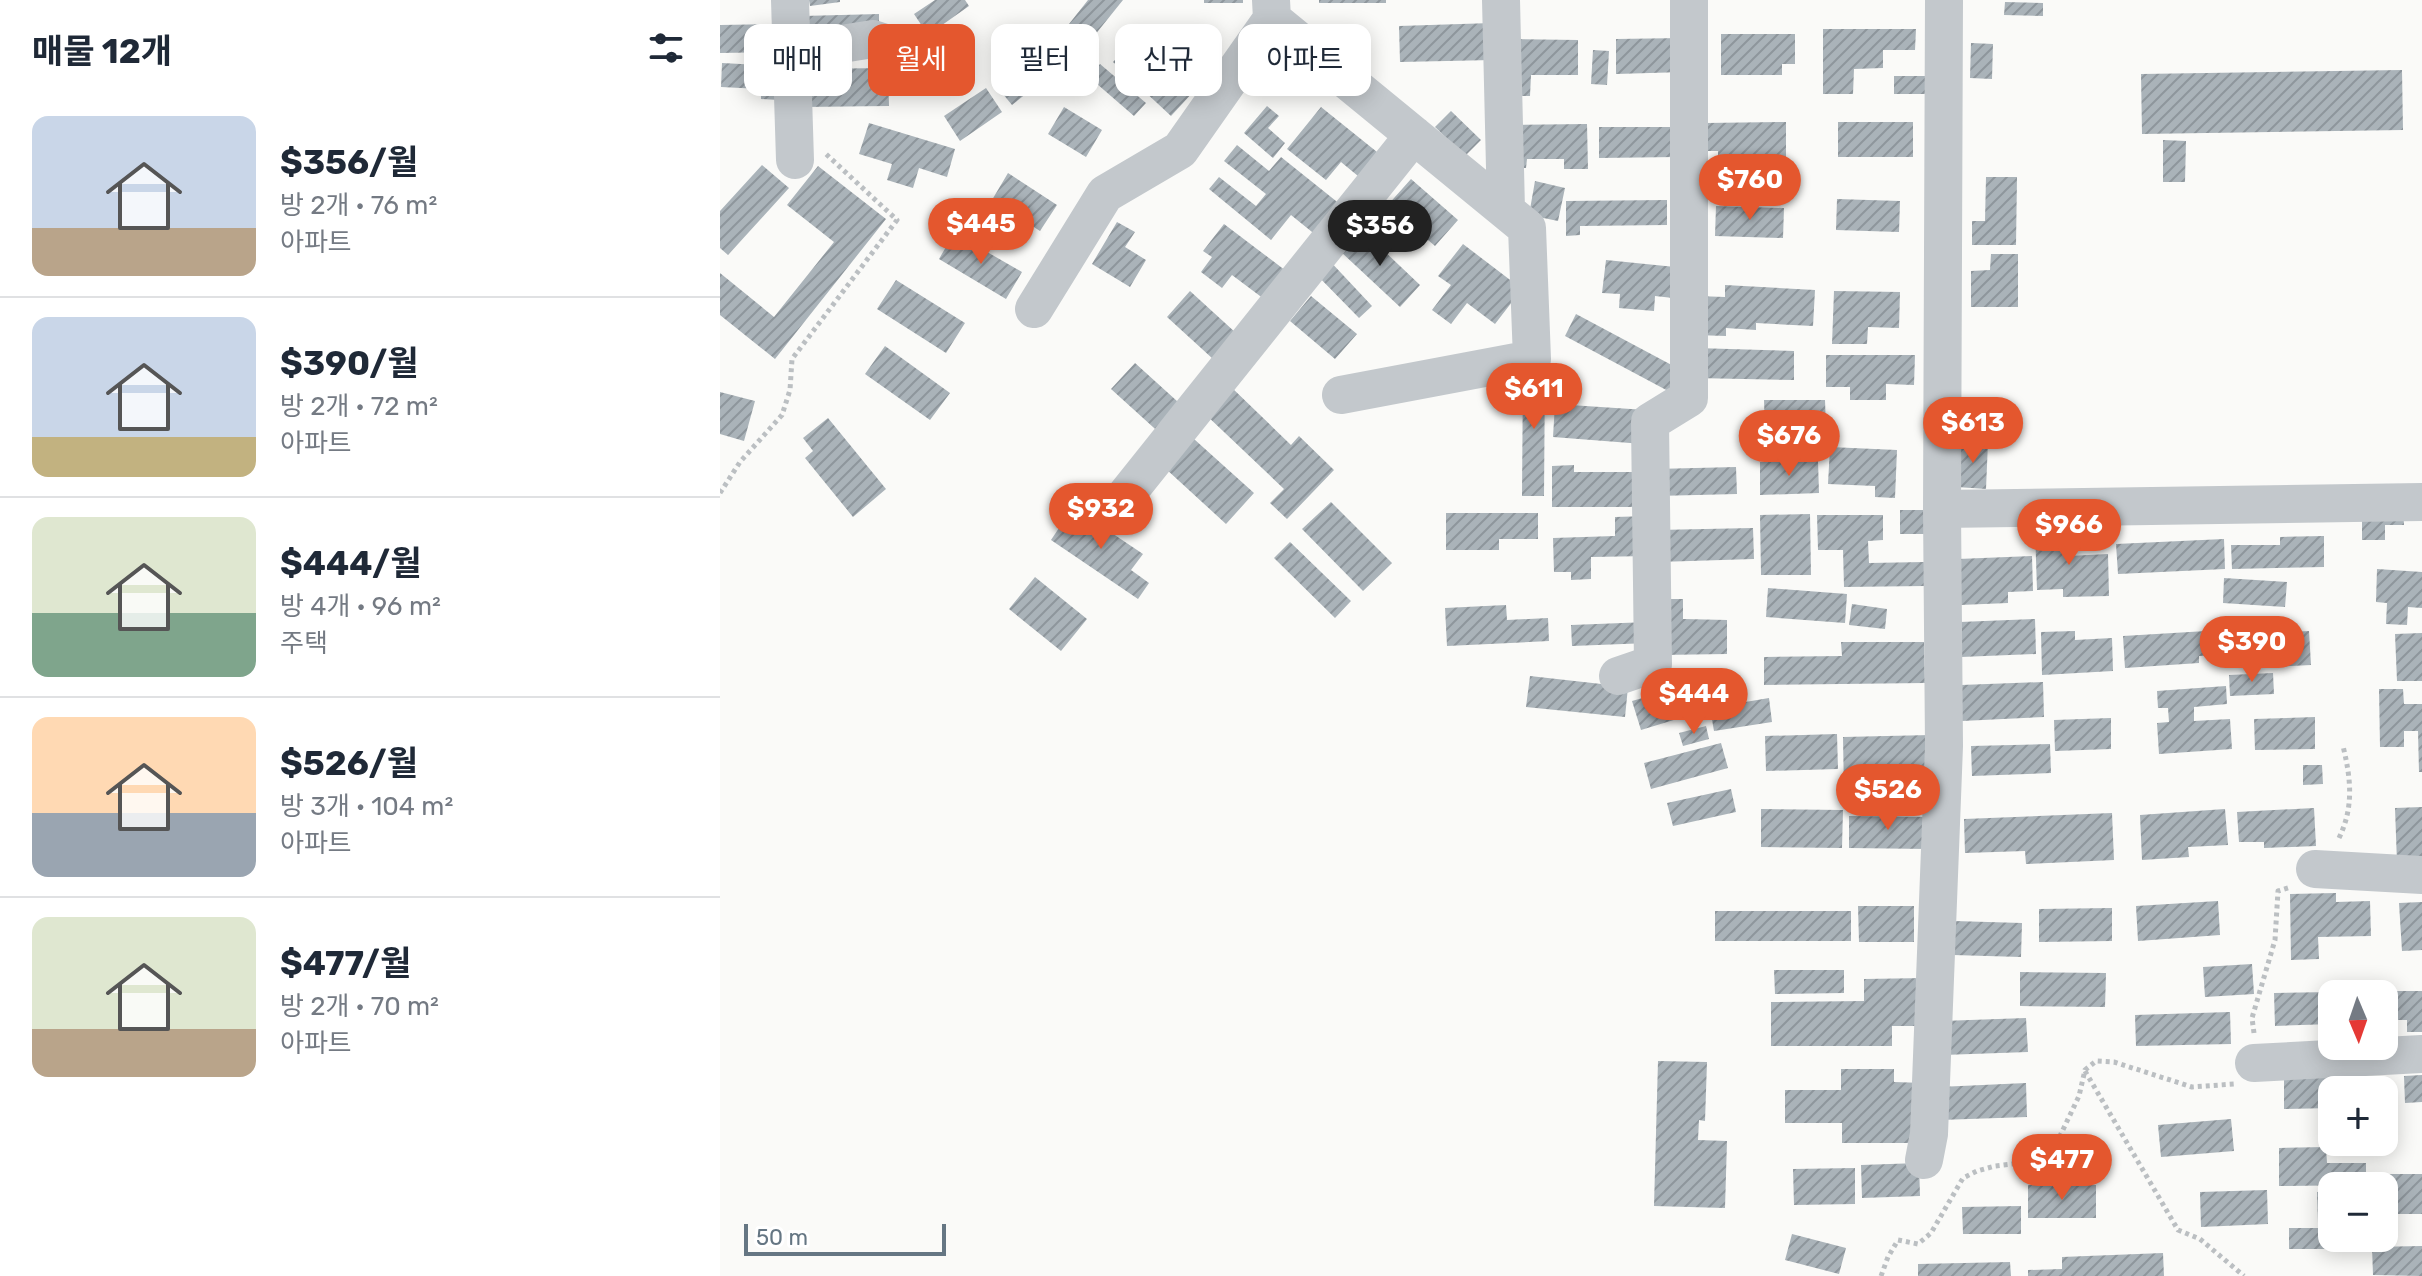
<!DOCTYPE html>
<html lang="ko">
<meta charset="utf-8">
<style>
body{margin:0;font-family:Rubik,"Noto Sans KR",sans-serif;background:#f6f6f7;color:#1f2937;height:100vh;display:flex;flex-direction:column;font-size:30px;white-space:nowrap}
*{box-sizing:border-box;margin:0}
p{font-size:26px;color:#747a83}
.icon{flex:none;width:44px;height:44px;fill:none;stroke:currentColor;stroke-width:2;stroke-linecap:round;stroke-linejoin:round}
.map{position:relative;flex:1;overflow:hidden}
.details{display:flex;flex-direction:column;background:#fff;width:720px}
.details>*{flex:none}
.hud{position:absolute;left:24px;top:24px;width:760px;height:72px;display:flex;gap:16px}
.needle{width:52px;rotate:178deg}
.controls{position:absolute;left:1598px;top:980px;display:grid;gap:16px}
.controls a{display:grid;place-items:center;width:80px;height:80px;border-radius:16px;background:#fff;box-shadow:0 4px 20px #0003;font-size:40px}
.scale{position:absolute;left:24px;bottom:20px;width:202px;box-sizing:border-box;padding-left:8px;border:4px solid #657683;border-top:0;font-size:22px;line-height:28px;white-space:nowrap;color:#657683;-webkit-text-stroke:6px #fff;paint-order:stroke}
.price{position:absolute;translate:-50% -68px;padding:0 18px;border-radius:28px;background:#e4572e;color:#fff;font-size:26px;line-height:52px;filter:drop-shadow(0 2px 4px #0008)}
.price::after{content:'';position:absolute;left:50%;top:48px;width:24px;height:18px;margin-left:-12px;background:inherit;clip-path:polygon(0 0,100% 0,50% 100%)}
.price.selected{background:#222;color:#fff}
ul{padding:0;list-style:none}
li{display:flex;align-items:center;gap:24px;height:200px;padding:0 32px}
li+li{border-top:2px solid #e0e1e3}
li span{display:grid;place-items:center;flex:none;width:224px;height:160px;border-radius:16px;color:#555}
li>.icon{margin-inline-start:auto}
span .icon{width:96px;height:96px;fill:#fffc;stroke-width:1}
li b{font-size:34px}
h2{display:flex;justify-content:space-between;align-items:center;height:96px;padding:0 32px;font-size:34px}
.pill{padding:0 28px;border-radius:16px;background:#fff;box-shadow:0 4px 20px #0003;font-size:28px;line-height:72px}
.pill.selected{background:#e4572e;color:#fff}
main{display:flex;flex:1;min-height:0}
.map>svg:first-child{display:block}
.building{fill:url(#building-hatch)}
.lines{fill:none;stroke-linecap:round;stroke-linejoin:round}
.path{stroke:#bbbfc2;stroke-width:5;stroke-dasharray:4 4;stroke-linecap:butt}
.minor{stroke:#c3c8cc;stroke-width:38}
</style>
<main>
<section class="details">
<h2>매물 12개<svg class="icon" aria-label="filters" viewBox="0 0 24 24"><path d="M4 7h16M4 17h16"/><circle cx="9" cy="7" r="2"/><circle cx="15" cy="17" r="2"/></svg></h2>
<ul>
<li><span style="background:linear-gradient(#c9d6e8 70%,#b9a48a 0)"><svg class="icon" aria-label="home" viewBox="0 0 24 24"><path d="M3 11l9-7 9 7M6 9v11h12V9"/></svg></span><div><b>$356/월</b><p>방 2개 · 76 m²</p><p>아파트</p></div></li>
<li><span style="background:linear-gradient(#c9d6e8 75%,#c2b280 0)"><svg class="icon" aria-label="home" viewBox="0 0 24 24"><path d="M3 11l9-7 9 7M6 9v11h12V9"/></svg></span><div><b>$390/월</b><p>방 2개 · 72 m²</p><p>아파트</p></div></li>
<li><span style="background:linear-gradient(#dfe7d0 60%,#7fa58c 0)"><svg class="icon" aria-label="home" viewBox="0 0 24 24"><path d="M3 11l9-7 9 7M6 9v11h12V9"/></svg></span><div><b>$444/월</b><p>방 4개 · 96 m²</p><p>주택</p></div></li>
<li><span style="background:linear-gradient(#ffd9b3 60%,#9aa5b1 0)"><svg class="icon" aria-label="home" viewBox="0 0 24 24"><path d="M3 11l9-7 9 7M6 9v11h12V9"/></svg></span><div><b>$526/월</b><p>방 3개 · 104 m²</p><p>아파트</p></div></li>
<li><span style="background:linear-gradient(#dfe7d0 70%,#b9a48a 0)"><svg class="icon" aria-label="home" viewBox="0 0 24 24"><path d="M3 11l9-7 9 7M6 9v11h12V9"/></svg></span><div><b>$477/월</b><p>방 2개 · 70 m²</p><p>아파트</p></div></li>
</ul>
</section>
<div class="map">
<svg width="1702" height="1276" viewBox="0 0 1702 1276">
<defs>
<pattern id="building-hatch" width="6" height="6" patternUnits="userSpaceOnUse" patternTransform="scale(2)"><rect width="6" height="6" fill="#aab3b9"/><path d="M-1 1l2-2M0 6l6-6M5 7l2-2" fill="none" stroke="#8e969c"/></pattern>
</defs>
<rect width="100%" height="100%" fill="#fafaf8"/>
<!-- building -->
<path class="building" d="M89 0H120V2L90 6Z
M215 0H245L249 6 208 35 194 14Z
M368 0H403L370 41 349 24Z
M484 0H523V3H484Z
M599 0H666V3H599Z
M1285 2 1323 3V16L1284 15Z
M159 14V32L84 33 83 16Z
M772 23 773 60 680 62 679 26Z
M57 24 58 52 0 53V25Z
M1103 29H1196L1195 50H1163V68L1134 69 1133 94H1103Z
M1001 34H1075V64H1062V75H1001Z
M195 36 220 42 216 64 190 59Z
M418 36 475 90 451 116 393 62Z
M963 38 964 72 896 74V39Z
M787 39 858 40V75H811L810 96H787Z
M1251 43 1273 44 1272 79 1250 78Z
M873 50 889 51 887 85 871 84Z
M323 52 337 69 292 105 278 88Z
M2 63 61 66 59 100 41 99V89L1 87Z
M380 64 426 103 414 116 369 77Z
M168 68 169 106 83 107 82 69Z
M1682 70 1683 130 1422 134 1421 74Z
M1174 76H1209V94H1174Z
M266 88 282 112 240 141 224 116Z
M547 106 559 116 548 128 565 143 553 158 524 133Z
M344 107 382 130 366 157 328 134Z
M601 107 657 152 638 176 621 162 606 180 567 149Z
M731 111 761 140 745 156 715 127Z
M1066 122V161L998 162V151H985V123Z
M1118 122H1193V157H1118Z
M149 123 235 149 227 177 199 168 193 188 167 180 172 164 139 154Z
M867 124 868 169H844V159H807L806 168H789V125Z
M879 127H957V157L879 158Z
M1443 140 1466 141 1465 182H1443Z
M517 145 549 171 561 157 621 205 597 236 571 215 551 240 489 189 499 177 536 206 546 194 504 161Z
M42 165 69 188 8 255 0 248V211Z
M98 166 166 219 55 359 0 315V273L54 317 114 242 67 205Z
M288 173 337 205 320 231 272 200Z
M1266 177H1297L1296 245H1252V221H1265Z
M691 179 738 220 715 246 694 228 684 239 658 216Z
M815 181 845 188 838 221 809 215Z
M1117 199 1180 201 1179 232 1116 230Z
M947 200V225L860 226V235L846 236V201Z
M996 206 1064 208 1063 238 995 236Z
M397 222 415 232 405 247 426 260 410 287 372 264Z
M504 224 570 274 548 302 512 275 502 288 481 272 492 257 483 251Z
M641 229 700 285 680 307 620 251Z
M234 233 302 272 286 299 219 259Z
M743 244 802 289 775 324 747 303 731 324 712 310 731 285 718 276Z
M1271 254H1298V307H1251V271L1270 270Z
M607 258 652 306 639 318 593 271Z
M886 260 965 268 962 299 935 296 934 311 899 308 900 294 882 293Z
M176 280 245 323 226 353 157 309Z
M1005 285 1095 290 1093 326 1036 323V330L1006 328V336L975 335 977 296 1005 297Z
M470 291 516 333 493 359 447 317Z
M1114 291 1180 292 1179 328 1148 327 1147 344H1112Z
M591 296 637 334 615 359 570 321Z
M856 314 961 370 950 392 845 336Z
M165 346 230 393 210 420 145 374Z
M976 348 1074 351V380L975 378Z
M1106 355H1195L1194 385 1166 384V400H1130V387H1106Z
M415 363 468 411 444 437 391 389Z
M803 366H825L824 496H802Z
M510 386 571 445 579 436 614 470 567 519 550 503 564 489 484 413Z
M0 392 35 401 24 441 0 434Z
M1044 400H1105L1106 428 1045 429Z
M835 404 926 410 923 444 833 437Z
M108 418 166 489 133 517 85 458 93 451 83 438Z
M474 439 534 493 506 524 446 469Z
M1239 441 1268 442 1266 489 1237 487Z
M1110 447 1177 450 1175 498 1155 497V486L1108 484Z
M1098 461 1099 493 1040 495V462Z
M854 465V472H919V507H832V466Z
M1016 467 1017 494 936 496 935 469Z
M611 502 672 563 643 591 582 529Z
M1642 505H1683L1684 525H1665V540H1642Z
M353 507 423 554 411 570 429 583 418 599 331 540Z
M1180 510H1207L1206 534H1180Z
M726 513H818V539H779V550H726Z
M1090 514 1091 575H1041L1040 515Z
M1097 515H1163V540L1148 541 1149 563 1205 562V586L1124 587 1123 550H1098Z
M928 516 929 556 871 557V579L851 580V572H834L833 538 895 536V517Z
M1033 528 1034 559 938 562 937 530Z
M1348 528 1349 556 1388 554 1389 596 1343 597V589L1317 590 1315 529Z
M1604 536V567L1512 569 1511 545H1560V537Z
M1504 539 1505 569 1398 574 1396 544Z
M570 542 631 601 615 618 554 558Z
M1312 556 1313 591 1288 592V603L1240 605 1238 559Z
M1657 569 1702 572V608L1688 607 1687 625 1666 624 1667 603 1656 602Z
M315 577 367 619 341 651 289 609Z
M1504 578 1567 582 1565 607 1503 603Z
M1048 588 1127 594 1125 623 1046 617Z
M940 599H963V619L1007 620V654L940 655Z
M1132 604 1167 609 1165 629 1129 625Z
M786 605 787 620 828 618 829 641 727 646 725 608Z
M1315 619 1316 654 1241 657 1240 622Z
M928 622 929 643 852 646 851 625Z
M1503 630 1505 655 1479 656V663L1405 668 1403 636Z
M1355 631V640L1392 638 1393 671 1322 675 1321 632Z
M1589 631 1591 665 1551 667V655L1521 657 1519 635Z
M1702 633V681H1677L1675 634Z
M1121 642H1204L1205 683 1044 685V657L1122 656Z
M1553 673 1554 694 1510 696 1509 675Z
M810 676 908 687 905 717 806 707Z
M1323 682 1324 717 1242 721 1241 685Z
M1506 686 1507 704 1474 707V721L1510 719 1512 749 1439 754 1437 723 1449 722 1448 708H1438L1437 691Z
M961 687 970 715 921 730 912 701Z
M1659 689H1683L1684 704H1702V772H1699L1698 731H1684V747H1660Z
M1049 698 1052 722 994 731 990 708Z
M1595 717V749L1535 750 1534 719Z
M1391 718V749L1335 751 1334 720Z
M986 726 989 739 963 746 959 733Z
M1117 734 1118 769 1046 771 1045 736Z
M1211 735V779L1148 780V793H1124L1123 737Z
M1001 743 1008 768 931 789 924 763Z
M1330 744 1331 773 1252 776 1251 746Z
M1583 765H1602L1603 784 1583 785Z
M1011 789 1016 812 953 826 947 803Z
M1702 807V862L1677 863 1675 808Z
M1594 808 1596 846 1544 848V842H1519L1517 812Z
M1041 809 1123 810 1122 848 1041 847Z
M1505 809 1508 845 1468 847 1469 857 1422 860 1420 815Z
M1392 813 1394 860 1306 864 1305 851 1245 853 1244 819Z
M1129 816 1208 817V849L1129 848Z
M1616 893V902L1650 901 1651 936 1598 937 1599 959 1571 960 1570 894Z
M1498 901 1500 935 1418 941 1416 906Z
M1702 902V950L1682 951 1679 903Z
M1138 906H1194V942H1139Z
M1392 908V941L1319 942V909Z
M995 911H1131V941H995Z
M1234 921 1302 923 1301 957 1233 955Z
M1532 964 1534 994 1485 997 1483 967Z
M1054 970H1124V993L1055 994Z
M1300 972 1386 973 1385 1007 1300 1006Z
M1206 978V1026H1172V1046H1051V1002L1144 1001V979Z
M1664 991H1702V1032H1687V1020H1664Z
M1612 992V1024L1555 1026 1554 993Z
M1510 1012 1511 1044 1416 1046 1415 1015Z
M1306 1018 1308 1052 1223 1055 1222 1021Z
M938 1061 987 1062 985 1121 979 1120 978 1140 1007 1141 1005 1208 934 1206Z
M1121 1069H1174V1082L1204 1083V1143H1122V1123H1065V1090H1121Z
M1702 1075V1102L1685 1103 1684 1076Z
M1564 1078H1646V1090H1612V1108L1564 1109Z
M1306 1083 1307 1117 1220 1120 1219 1087Z
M1511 1119 1514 1151 1441 1157 1438 1125Z
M1606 1147 1607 1163H1646V1185L1559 1186V1148Z
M1199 1163 1200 1196 1142 1198 1141 1165Z
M1135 1168V1204L1074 1205 1073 1169Z
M1666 1174H1702V1214H1667Z
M1308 1185H1376V1218H1308Z
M1547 1190 1548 1224 1481 1227 1480 1192Z
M1612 1191V1223H1598L1597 1192Z
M1301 1206V1234H1243L1242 1207Z
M1569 1228H1612V1238H1644V1249H1569Z
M1072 1234 1126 1248 1119 1274 1065 1260Z
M1702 1246V1276L1653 1275 1652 1247Z
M1443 1253 1444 1276H1308V1270L1342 1269V1257Z
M1290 1262 1291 1276H1198V1264Z"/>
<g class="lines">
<!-- path -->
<path class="path" d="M0 493 20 462 62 415 70 390 72 359 177 220 106 154
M1619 838C1634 807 1631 779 1623 746
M1534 1033 1532 1018 1555 940 1558 891 1571 887
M1365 1071 1458 1230 1480 1239 1524 1276
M1161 1276 1168 1257 1178 1240 1198 1244 1211 1233 1243 1178 1257 1171 1275 1166 1300 1163 1324 1150 1340 1136 1359 1096 1365 1070 1376 1061 1394 1062 1472 1087 1514 1084"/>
<!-- minor -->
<path class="minor" d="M70 0 75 160
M551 0 552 19 807 228 812 359 621 395
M781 0 786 210
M71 52 153 39 189 51
M314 309 385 194 460 150 552 19
M398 505 694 135
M1222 509 1702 502
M898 676 933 664 930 422 969 398V0
M1595 869 1702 875
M1534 1063 1702 1054
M1204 1160 1209 1134 1224 746 1222 509 1224 0"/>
</g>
</svg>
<div class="controls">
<a><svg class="needle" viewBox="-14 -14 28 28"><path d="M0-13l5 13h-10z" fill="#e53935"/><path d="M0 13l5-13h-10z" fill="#747a83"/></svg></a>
<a>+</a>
<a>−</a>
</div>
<div class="scale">50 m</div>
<b class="price" style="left:1030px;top:222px">$760</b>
<b class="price" style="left:261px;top:266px">$445</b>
<b class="price selected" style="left:660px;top:268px">$356</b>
<b class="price" style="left:814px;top:431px">$611</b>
<b class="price" style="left:1253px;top:465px">$613</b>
<b class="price" style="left:1069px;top:478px">$676</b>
<b class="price" style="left:381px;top:551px">$932</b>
<b class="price" style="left:1349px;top:567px">$966</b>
<b class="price" style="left:1532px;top:684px">$390</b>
<b class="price" style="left:974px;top:736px">$444</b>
<b class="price" style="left:1168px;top:832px">$526</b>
<b class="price" style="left:1342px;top:1202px">$477</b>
<div class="hud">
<a class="pill">매매</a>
<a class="pill selected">월세</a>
<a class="pill">필터</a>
<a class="pill">신규</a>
<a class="pill">아파트</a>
</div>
</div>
</main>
